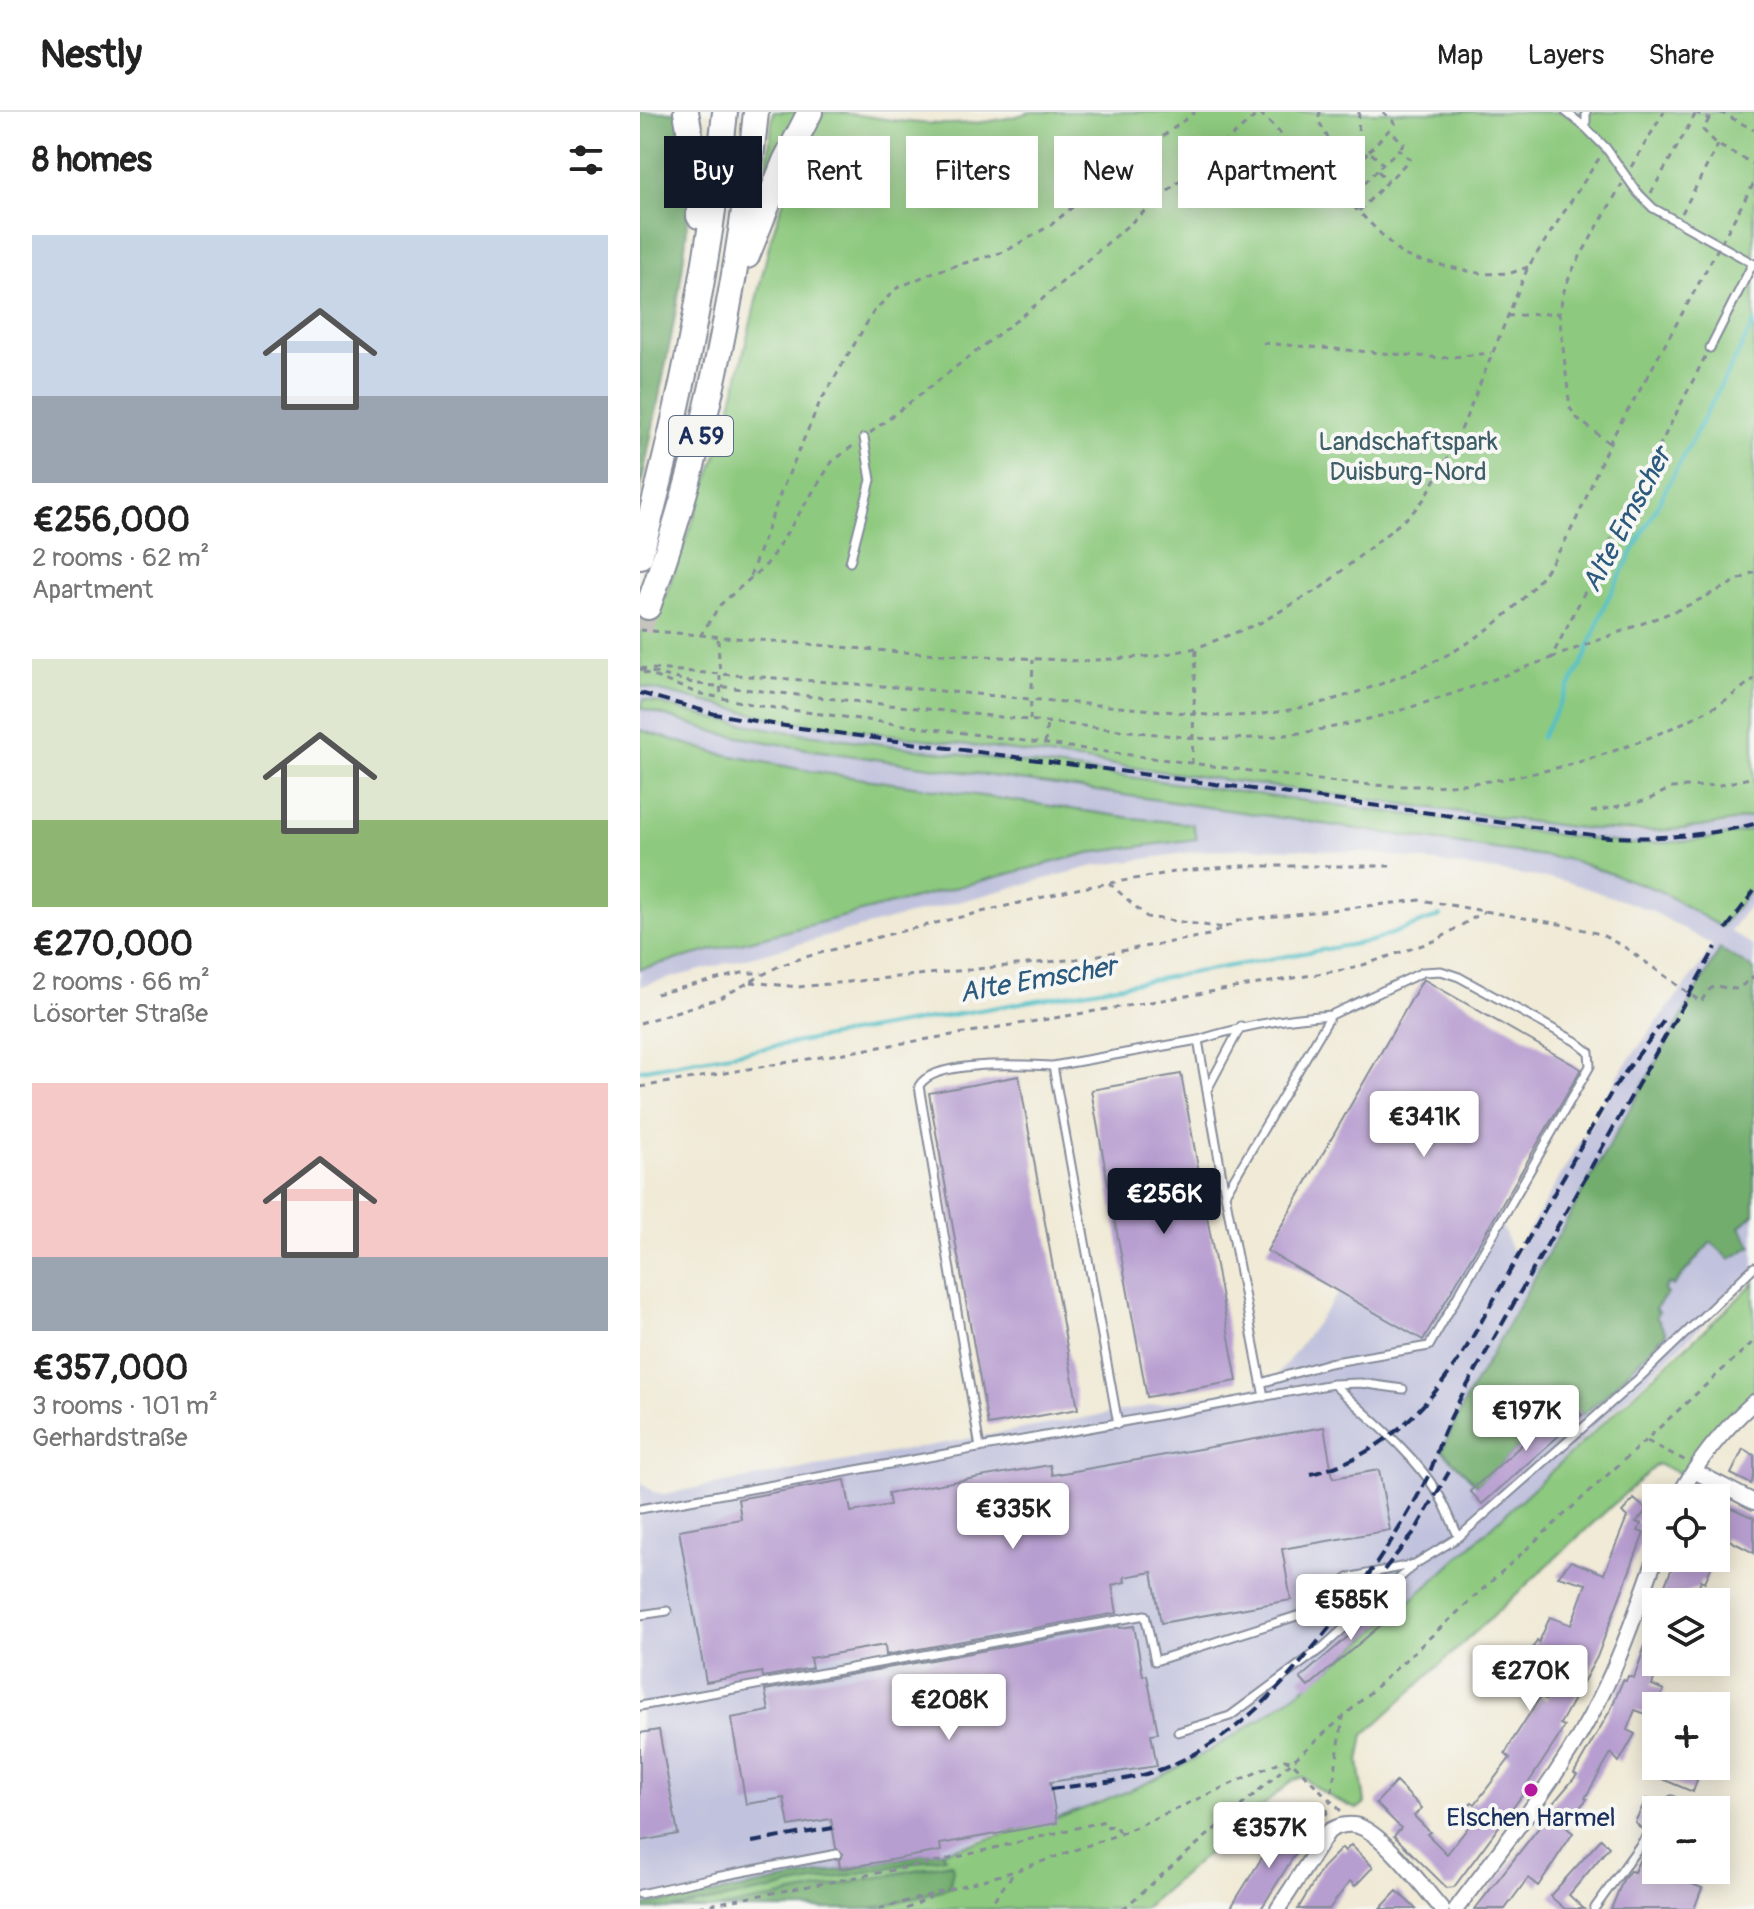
<!DOCTYPE html>
<meta charset="utf-8">
<style>
body{margin:0;font-family:Pangolin,sans-serif;background:#f6f6f6;color:#222;height:100vh;display:flex;flex-direction:column;font-size:30px;white-space:nowrap}
*{box-sizing:border-box;margin:0}
p{font-size:26px;color:#767676}
.icon{flex:none;width:44px;height:44px;fill:none;stroke:currentColor;stroke-width:2;stroke-linecap:round;stroke-linejoin:round}
.map{position:relative;flex:1;overflow:hidden}
.panel{display:flex;flex-direction:column;background:#fff;width:640px}
.panel>*{flex:none}
.top-card{position:absolute;left:24px;top:24px;width:760px;height:72px;display:flex;gap:16px}
.buttons{position:absolute;left:1002px;top:1372px;display:grid;gap:16px}
.buttons a{display:grid;place-items:center;width:88px;height:88px;border-radius:0px;background:#fff;box-shadow:0 4px 20px #0003;font-size:40px}
.price{position:absolute;translate:-50% -68px;padding:0 18px;border-radius:8px;background:#fff;color:#222;font-size:26px;line-height:52px;filter:drop-shadow(0 2px 4px #0008)}
.price::after{content:'';position:absolute;left:50%;top:48px;width:24px;height:18px;margin-left:-12px;background:inherit;clip-path:polygon(0 0,100% 0,50% 100%)}
.price.active{background:#111827;color:#fff}
ul{padding:0;list-style:none}
li{display:grid;align-content:center;gap:16px;height:424px;padding:0 32px}
li span{display:grid;place-items:center;height:248px;border-radius:0px;color:#555}
li>.icon{margin-inline-start:auto}
span .icon{width:144px;height:144px;fill:#fffc;stroke-width:1}
li b{font-size:34px}
h2{display:flex;justify-content:space-between;align-items:center;height:96px;padding:0 32px;font-size:34px}
.pill{padding:0 28px;border-radius:0px;background:#fff;box-shadow:0 4px 20px #0003;font-size:28px;line-height:72px}
.pill.active{background:#111827;color:#fff}
header{display:flex;align-items:center;gap:48px;box-sizing:border-box;height:112px;padding:0 40px;background:#fff;border-bottom:2px solid #e0e0e0}
header strong{font-size:38px}
nav{display:flex;gap:44px;margin-inline-start:auto;font-size:28px}
main{display:flex;flex:1;min-height:0}
.map>svg:first-child{display:block}
.industrial{fill:#c1c2dd}
.green{fill:#8dc97e;stroke:#547c6e;stroke-width:2}
.forest{fill:#72ad6d;stroke:#466e66;stroke-width:2}
.lines{fill:none;stroke-linecap:round;stroke-linejoin:round}
.stream{stroke:#51bfc7;stroke-width:4}
.building{fill:#b79ed0}
.motorway-tunnel{stroke:#c5c5be;stroke-width:24;stroke-dasharray:24 12;stroke-linecap:butt}
.service-casing{stroke:#868c9a;stroke-width:11}
.minor-casing{stroke:#868c9a;stroke-width:18}
.motorway-casing{stroke:#868c9a;stroke-width:28}
.path{stroke:#868c9a;stroke-width:3;stroke-dasharray:6 6;stroke-linecap:butt}
.service{stroke:#fff;stroke-width:7}
.minor{stroke:#fff;stroke-width:14}
.motorway{stroke:#fff;stroke-width:24}
.rail{stroke:#1b2f5e;stroke-width:4;stroke-dasharray:12 6;stroke-linecap:butt}
.path-bridge{stroke:#868c9a;stroke-width:3;stroke-dasharray:6 6;stroke-linecap:butt}
.poi-dot{fill:#b5179e;stroke:#f6f6f2;stroke-width:3}
.labels{text-anchor:middle;dominant-baseline:central;stroke-width:8;stroke-linejoin:round;paint-order:stroke}
.shield{fill:#f6f6f2;stroke:#5d6b8a;stroke-width:2}
.shield-label{font-size:24px;font-weight:bold;fill:#1b2f5e}
.park-label{font-size:26px;fill:#3d5d68;stroke:#f6f6f2}
.poi-label{font-size:26px;fill:#1b2f5e;stroke:#f6f6f2}
.water-label{font-size:28px;font-style:italic;fill:#2b5a7e;stroke:#f6f6f2}
</style>
<header>
<strong>Nestly</strong>
<nav><a>Map</a><a>Layers</a><a>Share</a></nav>
</header>
<main>
<section class="panel">
<h2>8 homes<svg class="icon" aria-label="filters" viewBox="0 0 24 24"><path d="M4 7h16M4 17h16"/><circle cx="9" cy="7" r="2"/><circle cx="15" cy="17" r="2"/></svg></h2>
<ul>
<li><span style="background:linear-gradient(#c9d6e8 65%,#9aa5b1 0)"><svg class="icon" aria-label="home" viewBox="0 0 24 24"><path d="M3 11l9-7 9 7M6 9v11h12V9"/></svg></span><div><b>€256,000</b><p>2 rooms · 62 m²</p><p>Apartment</p></div></li>
<li><span style="background:linear-gradient(#dfe7d0 65%,#8fb573 0)"><svg class="icon" aria-label="home" viewBox="0 0 24 24"><path d="M3 11l9-7 9 7M6 9v11h12V9"/></svg></span><div><b>€270,000</b><p>2 rooms · 66 m²</p><p>Lösorter Straße</p></div></li>
<li><span style="background:linear-gradient(#f6c9c9 70%,#9aa5b1 0)"><svg class="icon" aria-label="home" viewBox="0 0 24 24"><path d="M3 11l9-7 9 7M6 9v11h12V9"/></svg></span><div><b>€357,000</b><p>3 rooms · 101 m²</p><p>Gerhardstraße</p></div></li>
</ul>
</section>
<div class="map">
<svg width="1114" height="1797" viewBox="0 0 1114 1797">
<rect width="100%" height="100%" fill="#f6f6f2"/>
<filter id="ink" filterUnits="userSpaceOnUse"><feTurbulence type="fractalNoise" baseFrequency=".0125" numOctaves="2"/><feDisplacementMap in="SourceGraphic" scale="16" xChannelSelector="R" yChannelSelector="G"/><feConvolveMatrix kernelMatrix="1 2 1 2 8 2 1 2 1" color-interpolation-filters="sRGB"/></filter>
<filter id="wash" filterUnits="userSpaceOnUse"><feTurbulence type="fractalNoise" baseFrequency=".006" numOctaves="4" result="noise"/><feDisplacementMap in="SourceGraphic" scale="32" xChannelSelector="R" yChannelSelector="G"/><feGaussianBlur stdDeviation="1.8" result="paint"/><feColorMatrix in="noise" values="0 0 0 0 0 0 0 0 0 0 0 0 0 0 0 0 0 1.4 0 .05"/><feComposite in="paint" operator="in"/></filter>
<g filter="url(#wash)">
<rect width="100%" height="100%" fill="#f0ead6"/>
<!-- industrial -->
<path class="industrial" d="M0 574 136 607 931 715 987 721 1038 719 1083 713 1114 704V717L1085 725 1039 731 987 732 137 618 72 606 4 587 1 596 82 622 173 638 931 748 1018 778 1081 815 1114 773V787L1090 819 1114 835V857L1080 837 1015 1197 1026 1182 1024 1178 1029 1170 1034 1174 1071 1129 1112 1134 1100 1114 1114 1102V1164L828 1437 762 1495 668 1575 563 1642 518 1666 422 1704 301 1739 62 1784 0 1794V1369L13 1380 24 1382 631 1272 707 1170 850 1085 874 1144 984 954 1063 850 1072 833 1010 798 925 769 732 741 663 737 607 736 559 739 450 755 0 874V857L449 741 557 727 552 712 492 706 170 659 77 641 0 618Z"/>
<!-- green -->
<path class="green" d="M133 0H159L132 56H127Z
M185 0C210 0 234 6 259 9 302 14 350 13 391 0H1114V704C1050 721 996 722 931 715L136 607 0 574V491L20 498 84 323 131 126 154 57 168 24Z
M4 587 72 606 137 618 987 732C1031 731 1072 729 1114 717V773L1081 815 1018 778 931 748 173 638 82 622 1 596Z
M0 618 77 641 170 659 492 706 552 712 557 727 449 741 0 857Z
M1114 1170V1281L1086 1307 1044 1363 1017 1352 724 1623 719 1650 725 1691 717 1697C694 1688 682 1681 663 1665L653 1668 503 1797H0V1794C168 1769 364 1739 517 1666 670 1593 793 1468 916 1355 958 1316 1000 1277 1042 1238 1066 1216 1092 1194 1114 1170Z"/>
<!-- forest -->
<path class="forest" d="M0 0H40C45 34 50 69 48 104 41 198 16 290 0 382Z
M1080 837 1114 857V1102L1100 1115 1112 1134 1090 1147 1071 1130 1033 1174 1029 1171 1024 1178 1027 1182 1015 1197 1019 1200 1016 1204 1026 1221 962 1287 942 1303 930 1291 837 1373 802 1338 826 1287Z
M301 1739 305 1745 31 1797H0V1794L62 1784Z
M311 1751 313 1757 309 1776 231 1797H77Z"/>
<g class="lines">
<!-- stream -->
<path class="stream" d="M901 626 945 546 965 492 1114 211
M0 958 732 829 800 804"/>
</g>
<g id="blocks">
<!-- building -->
<path class="building" d="M783 867 941 957 783 1228 627 1139Z
M541 962 597 1269 507 1285 451 978Z
M379 964 438 1297 348 1313 289 981Z
M930 1290 942 1303 842 1392 830 1379Z
M684 1315 693 1366 739 1358 750 1418 642 1437 651 1488 521 1511 512 1460 484 1465 485 1470 472 1473 477 1501 246 1543 245 1533 170 1546 172 1556 123 1565 122 1560 66 1570 39 1418 101 1407 98 1387 205 1368 211 1400 250 1393 248 1381 410 1353 412 1363Z
M1103 1337 1114 1343V1364L1111 1372 1091 1362Z
M994 1387 1007 1398 996 1410 1001 1412 998 1419 1004 1421 957 1545 920 1612 924 1614 918 1626 887 1673 889 1674 814 1775 807 1776 754 1724 761 1716 736 1691 756 1670 782 1696 774 1704 790 1720 787 1722 807 1742 834 1708 824 1700 832 1690 835 1692 870 1646 865 1642 872 1629 901 1584 906 1588 920 1559 889 1543 897 1528 899 1530 910 1505 931 1513 946 1472 918 1464 931 1449 964 1462 987 1405 982 1400Z
M1076 1389 1114 1406V1441L1085 1426 1076 1447Z
M1036 1446H1075L1065 1470 1061 1468 1058 1476 1018 1490Z
M754 1485 762 1495 668 1575 660 1566Z
M1014 1507H1016V1550H1020L1012 1573 1024 1578 1019 1588 1013 1585 1006 1602 995 1598 987 1618 995 1622 979 1650 971 1641 945 1686 947 1687 929 1708 931 1710 927 1716 933 1721 898 1774 888 1766 865 1797H835L900 1714 897 1712 910 1695 937 1663 934 1661 971 1597 983 1568 986 1569 988 1564 994 1566Z
M479 1514 480 1516 494 1514 503 1564 507 1563 518 1621 511 1622 517 1654 410 1670 417 1711 300 1732 301 1739 200 1757 199 1748 203 1742 196 1736 191 1707 149 1714 144 1686 106 1692 91 1606 129 1599 125 1578Z
M19 1618 38 1722 0 1729V1621Z
M1019 1654H1030L1057 1668 1053 1680 1015 1664Z
M1006 1687 1017 1692 1003 1718 995 1710Z
M645 1713 665 1726 621 1797H590L636 1723 638 1725Z
M961 1727 969 1735 929 1783 944 1797H925L910 1784Z
M711 1733 733 1755 715 1774 710 1769 689 1797H658L682 1756 702 1736 705 1739Z
M1004 1738 1016 1743V1758H1029L1027 1762 1062 1776 1054 1797H971L983 1768 990 1759 994 1760Z
M757 1779 776 1797H740Z"/>
</g>
</g>
<g filter="url(#ink)">
<use href="#blocks" fill-opacity="0" stroke="#868c9a" stroke-width="2"/>
<g class="lines">
<!-- motorway-tunnel -->
<path class="motorway-tunnel" d="M0 518 8 495"/>
<!-- service casing -->
<g class="service-casing">
<path id="service" d="M926 0 946 16
M946 0V16L966 36 998 81 1013 96 1114 152
M1070 236 1113 151
M210 450 231 368 224 326
M558 928C602 914 644 906 691 903
M567 978 601 914
M621 1271 689 1251 789 1234 950 954 949 940 935 929 819 865 801 859 783 860 691 903 585 1082 624 1285
M693 1272C728 1305 771 1338 797 1380 806 1393 811 1410 819 1425
M478 1312 413 954 558 928 585 1082
M340 1336 279 974C293 947 385 953 413 954
M0 1397 693 1272 720 1271 763 1277
M0 1503 27 1499
M0 1594 505 1503 515 1549 660 1503 708 1466 775 1452 819 1425 998 1267 1114 1155
M538 1620 590 1604 682 1536 773 1454
M1025 1698 1032 1688
M0 1782 76 1765 197 1742
M954 1797 1016 1711"/>
</g>
<!-- minor casing -->
<g class="minor-casing">
<path id="minor" d="M1054 1359 1114 1390
M1038 1386C1057 1349 1084 1317 1114 1290
M638 1797 688 1720C697 1713 712 1710 723 1716 748 1728 783 1775 802 1797
M816 1797C863 1734 913 1673 950 1605 978 1555 996 1499 1016 1445"/>
</g>
<!-- motorway casing -->
<g class="motorway-casing">
<path id="motorway" d="M46 0 60 77 59 104
M107 144 145 49 170 0
M0 444C40 298 70 150 85 0
M8 495C65 336 99 168 116 0"/>
</g>
<!-- path -->
<path class="path" d="M680 0 678 8 707 60
M719 0 718 25 722 44
M743 0 755 11 750 17
M1055 0 1069 7 1074 0
M1080 0 1114 18
M620 1 761 142 780 149 843 162 871 161 888 155
M1069 7 1063 18 1078 33 1114 52
M729 39 749 18 764 31 759 37
M991 55 1024 0
M737 58 715 82 701 68 729 39 743 52
M1011 81 1056 1
M719 99 770 47 759 37 737 58 748 69
M1042 101 1078 33
M867 204 919 201
M623 231 802 246 851 241
M230 321 386 201 620 0
M969 331 937 306 930 296 919 201 925 175 933 157 982 72
M110 464 141 380 179 292 234 199 257 176 294 160 366 139 411 113 465 68 555 0
M0 518 261 540 441 549 517 544 556 536 620 511 682 475 770 403 785 386 814 335 888 155 960 45
M60 524 80 493 127 452 192 350 214 333
M78 527 81 587
M911 546 1043 496 1114 460
M0 556 256 575 580 604C634 605 684 592 735 574 824 542 889 502 933 414 947 387 956 358 970 330 981 308 995 288 1006 267
M0 557 57 572 553 626C678 634 796 589 911 546L1066 243
M3 560 57 581 121 594 648 664C693 670 737 675 782 674 881 673 987 642 1074 595 1088 588 1101 576 1114 567
M392 576 393 548
M390 608 391 588
M405 632 407 610
M552 652 556 536
M951 700 1008 688 1031 676 1080 673 1114 665
M469 771 507 805 584 816
M111 870 158 875 437 847 569 823 600 808 781 788 925 813 960 822 986 836 1061 890C1074 866 1077 877 1098 877L1114 864
M16 882 102 861H122
M0 911 80 886 139 854 162 846 246 823 441 776 541 759 601 754H750
M0 975 714 856 797 828 845 799
M1007 1329 1046 1349
M686 1703 691 1686 703 1605
M47 1797 301 1749 465 1709 468 1715 475 1713 480 1722
M239 1797 375 1759 480 1722 644 1648 651 1649 701 1699
M266 1797 291 1785
M347 1797 373 1762
M483 1797 703 1605 1114 1229"/>
<!-- service -->
<use href="#service" class="service"/>
<!-- minor -->
<use href="#minor" class="minor"/>
<!-- motorway -->
<use href="#motorway" class="motorway"/>
<!-- rail -->
<path class="rail" d="M0 581 75 602 138 613 968 725C1018 727 1065 724 1114 712
M1086 817 1114 779
M671 1362C742 1345 791 1293 828 1233L975 974 1025 907
M744 1458 775 1419 809 1360
M411 1677C447 1672 485 1670 519 1658 595 1630 643 1574 692 1512 727 1467 759 1421 785 1370 793 1356 796 1340 802 1325 808 1310 816 1295 823 1281L1076 835
M112 1730 193 1716"/>
<!-- path-bridge -->
<path class="path-bridge" d="M1006 267 1114 71"/>
</g>
</g>
<!-- markers -->
<circle class="poi-dot" cx="891" cy="1678" r="8"/>
<g class="labels">
<!-- shield labels -->
<rect class="shield" x="29" y="304" width="64" height="40" rx="6"/>
<g class="shield-label">
<text x="61" y="324">A 59</text>
</g>
<!-- park labels -->
<g class="park-label">
<text x="768" y="330">Landschaftspark<tspan x="768" dy="30">Duisburg-Nord</tspan></text>
</g>
<!-- poi labels -->
<g class="poi-label">
<text x="891" y="1706">Elschen Harmel</text>
</g>
<!-- water labels -->
<g class="water-label">
<text transform="translate(987 408) rotate(-62)">Alte Emscher</text>
<text transform="translate(398 868) rotate(-10)">Alte Emscher</text>
</g>
</g>
</svg>
<div class="buttons">
<a><svg class="icon" aria-label="locate" viewBox="0 0 24 24"><circle cx="12" cy="12" r="6"/><path d="M12 2v4M12 18v4M2 12h4M18 12h4"/></svg></a>
<a><svg class="icon" aria-label="layers" viewBox="0 0 24 24"><path d="M12 4l9 5-9 5-9-5zM3 14l9 5 9-5"/></svg></a>
<a>+</a>
<a>−</a>
</div>
<b class="price" style="left:784px;top:1047px">€341K</b>
<b class="price active" style="left:524px;top:1124px">€256K</b>
<b class="price" style="left:886px;top:1341px">€197K</b>
<b class="price" style="left:373px;top:1439px">€335K</b>
<b class="price" style="left:711px;top:1530px">€585K</b>
<b class="price" style="left:890px;top:1601px">€270K</b>
<b class="price" style="left:309px;top:1630px">€208K</b>
<b class="price" style="left:629px;top:1758px">€357K</b>
<div class="top-card">
<a class="pill active">Buy</a>
<a class="pill">Rent</a>
<a class="pill">Filters</a>
<a class="pill">New</a>
<a class="pill">Apartment</a>
</div>
</div>
</main>
